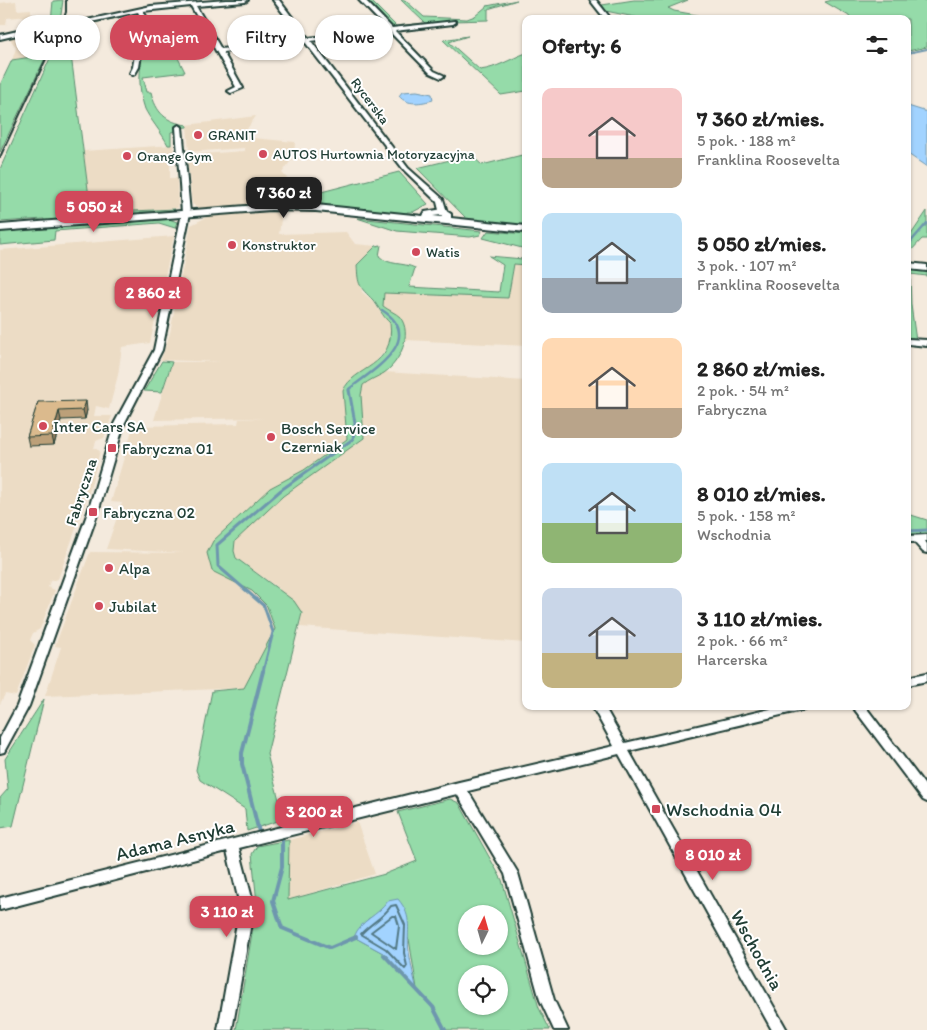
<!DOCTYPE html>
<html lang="pl">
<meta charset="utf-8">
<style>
body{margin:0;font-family:Itim,sans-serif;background:#f2f2f2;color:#222;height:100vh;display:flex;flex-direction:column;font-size:19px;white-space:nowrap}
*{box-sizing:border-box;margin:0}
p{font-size:16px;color:#767676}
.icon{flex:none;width:28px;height:28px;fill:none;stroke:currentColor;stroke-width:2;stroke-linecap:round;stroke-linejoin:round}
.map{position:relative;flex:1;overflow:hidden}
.sheet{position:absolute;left:522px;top:15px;width:389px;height:695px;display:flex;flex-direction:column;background:#fff;border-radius:10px;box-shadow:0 1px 4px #0004}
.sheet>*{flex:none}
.banner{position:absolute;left:15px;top:15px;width:432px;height:45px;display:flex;gap:10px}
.needle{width:32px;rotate:5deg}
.controls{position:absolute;left:458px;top:905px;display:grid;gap:10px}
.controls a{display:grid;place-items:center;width:50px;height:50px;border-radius:50%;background:#fff;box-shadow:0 1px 4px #0004;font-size:25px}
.price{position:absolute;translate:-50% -42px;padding:0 11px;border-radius:10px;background:#d1495b;color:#fff;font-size:16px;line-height:32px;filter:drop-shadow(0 1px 2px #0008)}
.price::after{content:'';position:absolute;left:50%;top:30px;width:15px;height:11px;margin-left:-8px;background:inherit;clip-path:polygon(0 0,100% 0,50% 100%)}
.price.selected{background:#222;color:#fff}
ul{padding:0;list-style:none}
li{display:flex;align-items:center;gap:15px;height:125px;padding:0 20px}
li span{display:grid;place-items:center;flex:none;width:140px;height:100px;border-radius:10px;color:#555}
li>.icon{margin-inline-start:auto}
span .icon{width:60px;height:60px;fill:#fffc;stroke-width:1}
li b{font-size:21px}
h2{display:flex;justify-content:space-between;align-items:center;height:60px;padding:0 20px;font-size:21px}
.chip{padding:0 18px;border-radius:22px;background:#fff;box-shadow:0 1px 4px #0004;font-size:18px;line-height:45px}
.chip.selected{background:#d1495b;color:#fff}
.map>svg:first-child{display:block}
.built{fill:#ecdcc5}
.green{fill:#95dba9;stroke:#5a8c6e;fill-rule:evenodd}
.water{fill:#a2d3ff;stroke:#6e97ae}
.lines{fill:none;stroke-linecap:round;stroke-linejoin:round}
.shore{stroke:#537985;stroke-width:2}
.stream-far3{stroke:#6e97ae;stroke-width:2}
.stream-far2{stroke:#6e97ae;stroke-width:2.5}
.stream-far1{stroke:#6e97ae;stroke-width:3}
.stream{stroke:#6e97ae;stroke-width:4}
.minor-casing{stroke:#1f3d34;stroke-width:4}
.tertiary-casing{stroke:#1f3d34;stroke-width:4}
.minor{fill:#fff;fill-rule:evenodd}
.tertiary{fill:#fff;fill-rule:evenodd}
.rail{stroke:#1f3d34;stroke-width:2}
.minor-bridge-casing{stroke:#1f3d34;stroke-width:9;stroke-linecap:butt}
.minor-bridge{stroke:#fff;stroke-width:6}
.wall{fill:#bca079;stroke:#1f3d34}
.shaded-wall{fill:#998263;stroke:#1f3d34}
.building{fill:#dbba8d;stroke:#1f3d34}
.poi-dot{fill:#d1495b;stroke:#fff;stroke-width:2}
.labels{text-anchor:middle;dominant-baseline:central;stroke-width:4;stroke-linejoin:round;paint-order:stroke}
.far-street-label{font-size:14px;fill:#1f3d34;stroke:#fff}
.far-poi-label{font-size:14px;fill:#1f3d34;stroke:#fff;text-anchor:start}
.poi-label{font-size:16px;fill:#1f3d34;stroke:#fff;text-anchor:start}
.street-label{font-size:16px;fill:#1f3d34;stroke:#fff}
.near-poi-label{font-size:19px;fill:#1f3d34;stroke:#fff;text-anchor:start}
.near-street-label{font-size:19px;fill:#1f3d34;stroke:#fff}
</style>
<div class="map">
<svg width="927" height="1030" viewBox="0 0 927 1030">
<rect width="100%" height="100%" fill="#f4eadd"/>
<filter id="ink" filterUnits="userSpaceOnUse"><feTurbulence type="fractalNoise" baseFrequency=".02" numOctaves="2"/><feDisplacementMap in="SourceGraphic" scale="10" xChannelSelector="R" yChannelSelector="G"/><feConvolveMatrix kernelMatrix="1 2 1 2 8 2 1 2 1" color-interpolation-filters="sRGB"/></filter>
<g filter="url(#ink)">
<!-- built -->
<path class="built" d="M16 1 17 10 31 9V16L7 18 6 25H0V3Z
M44 27 46 28 45 38 38 56 12 60 16 48 9 37 11 36Z
M256 116 247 129 253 138 295 142 294 156 282 173 290 181 304 186 285 198V201L199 208 192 204 187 155 245 151 244 148 189 152 187 125Z
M173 145 175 161 170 162V178H177L178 208 91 214 83 151Z
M282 212 279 234 346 232 355 244 376 246 357 265 362 292 373 301 383 316 390 323 392 337 387 348 372 366 346 384 343 391 347 439 304 470 270 488 213 541 212 571 252 591 267 606 275 630 244 688 45 696 61 647 55 646 90 552 184 553 106 549 122 503 111 502 132 430 137 426 238 424 239 419 265 418 154 420 172 362H222L161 360 170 333 191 225 209 216Z
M174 236 150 343 122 347 118 375 109 409 96 406 94 416H112L104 438 96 441 95 445 94 448 100 451 90 489 58 579 50 581 48 587 55 590 40 629 33 633 30 640 35 645 16 696 5 694 0 704V250Z
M514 264 526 265V346L406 340 404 326 383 306 384 293 508 298Z
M384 372 526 381V643L300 627 302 613 278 588 236 558 234 551 235 541 256 520 283 496 364 438 361 395 363 385Z
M357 822 375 874 288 900 289 840Z"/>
<!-- green -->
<path class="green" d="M63 0 60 22H51L53 1Z
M366 0H370L396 26 425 23 401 0H405L424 17 467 19 475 16 487 6 517 0 488 9V20L454 21 393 28Z
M634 0H688L668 8 674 11 719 19H644L606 11 602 5Z
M832 0H927V47L908 51V19H850L849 16 825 2Z
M136 12V14L75 27 71 55 91 213 175 209 171 212H140V214L44 222V219L0 222V169L65 25 75 26Z
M60 27 0 152V85L12 60 38 56 47 38 48 28Z
M468 36 449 42 480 70C497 68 510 59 526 53V91L501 95 443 40Z
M173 48 185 72 143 77 147 92H151C156 113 166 122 187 125V127L177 128V131L171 132V145H168C162 133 149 118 145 109 138 89 139 71 143 51Z
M526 154V227L463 220 465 217 417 168 471 155 482 165Z
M399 172 428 204 413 212H407L406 215 249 205 290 200Z
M927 211V239H922L908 254V239Z
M357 218 482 231 480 235 470 237 397 231Z
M169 219 177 222 175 228 159 223 55 231 54 240 0 245V232Z
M488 231 526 234V265L514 264 508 298 384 293 383 306C388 310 396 313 400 317 413 334 400 362 384 373 377 377 369 380 363 385L361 395 364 438 283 496 235 541 234 551 236 558 294 601 302 613 267 754 284 819 247 831 245 809 200 780 196 770 212 691 244 688 275 629 267 606 252 591 212 571 207 553 213 541 270 488 304 470 347 439 343 391C353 366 396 368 390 323 382 316 379 307 373 300 359 286 358 286 357 265L376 246 381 245 379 256C389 266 403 262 415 268L409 287 499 292 503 265 489 256 523 259 526 249 483 238Z
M908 268 927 270V276L910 274 911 305 916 341 908 340Z
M162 361 172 362 162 392 144 391Z
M908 514 927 520V533L908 534Z
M44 699 13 826 0 828V798L8 789 5 759Z
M450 799 459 803 502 880 539 1008 550 1030H236L257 903 252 854 257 846 289 840 288 900 385 874 417 861 398 812ZM380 913 409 939 417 989 383 953 354 937 368 919ZM466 914H499V946H466ZM466 974H499V1006H466Z"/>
<!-- water -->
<path class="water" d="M417 91 432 94 433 100C422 103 407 106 399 96L402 92Z
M908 106 927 112V167L908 154Z
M398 899C414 918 406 930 409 952 411 965 414 978 417 990L383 953 354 937C361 919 377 917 388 901Z"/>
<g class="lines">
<!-- shore -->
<path class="shore" d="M396 905 405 925 404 953 407 966 405 969 386 949 361 934C371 923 383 918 391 906Z
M392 916H396L399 926 396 949 371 932Z"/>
<!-- stream-far3 -->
<path class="stream-far3" d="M908 53 927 49"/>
<!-- stream-far2 -->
<path class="stream-far2" d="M908 245 927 223
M349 391V389C372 371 427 339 382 310"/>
<!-- stream-far1 -->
<path class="stream-far1" d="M908 531 927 530
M263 672 273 632 264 606 218 566 217 545 281 490 353 439 355 423 349 390"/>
<!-- stream -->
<path class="stream" d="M259 832 242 764V753L263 671
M282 838V867L273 901 282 928 330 948 356 937
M384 955 433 1007 445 1030"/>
<!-- minor casing -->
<g class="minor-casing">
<path id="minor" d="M226 0H248L245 2 196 6 221 49 303 39 273 0H279L308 38 387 29 359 0H365L392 28 455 21 456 22 453 24 395 31 434 71 443 75 444 76 441 78 430 73 390 32 311 41 408 168 443 199 447 212 446 214H440L437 202 404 170 305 42 223 52 243 88 231 93 228 91 236 87 191 6 143 11 147 18 139 67 135 74 133 75 130 73 133 67 141 18 138 12 72 26 69 24 151 6Z
M590 0H596L611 19H605Z
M53 23 55 24V26L0 39V35Z
M179 125 182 127 190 213 162 350 124 424 98 512 29 706 4 752 0 753V738L17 706 88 512 114 424 154 350 182 213 176 127Z
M908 339 927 340V346L908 344Z
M927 535V541H925L927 544V553L923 552 914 542H908V536Z
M927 673V681L908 685V677Z
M592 706H604L625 743 783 706H808L806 709 802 710 629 751 787 1030H772L619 754 468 791 518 873 554 1000 568 1030H554L540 1000 505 874 457 794 239 848 254 906 232 1030H218L240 906 227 851 0 910V898L459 782 614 746Z
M852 706H865L927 788V802L923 800Z"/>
</g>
<!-- tertiary casing -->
<g class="tertiary-casing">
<path id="tertiary" d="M271 204 316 205 423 216 425 212 443 209 451 214V218L526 226V232L316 211 271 210 0 231V225ZM441 215 442 217 433 216Z
M908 263 927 265V271L908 269Z"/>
</g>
<!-- minor -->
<use href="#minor" class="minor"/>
<!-- tertiary -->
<use href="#tertiary" class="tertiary"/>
<!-- rail -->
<path class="rail" d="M0 157 60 29 66 12V0"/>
<!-- minor-bridge casing -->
<g class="minor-bridge-casing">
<path id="minor-bridge" d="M53 25 72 24"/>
</g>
<!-- minor-bridge -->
<use href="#minor-bridge" class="minor-bridge"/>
</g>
<!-- wall -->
<path class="wall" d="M38 402 87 410 85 419 61 420 54 445 29 446 27 437Z"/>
<!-- shaded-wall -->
<path class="shaded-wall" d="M86 401 87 410 85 419 83 410Z
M59 411 61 420 54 445 52 436Z"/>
<!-- building -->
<path class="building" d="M86 401 83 410 59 411 52 436 27 437 38 402Z"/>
</g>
<!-- markers -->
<g class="poi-dot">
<circle cx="198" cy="135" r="5"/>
<circle cx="263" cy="154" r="5"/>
<circle cx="127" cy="156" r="5"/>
<circle cx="232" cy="245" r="5"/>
<circle cx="416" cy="252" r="5"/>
<circle cx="43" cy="426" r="5"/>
<circle cx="271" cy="437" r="5"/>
<rect x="107" y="443" width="10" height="10" rx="2.5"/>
<rect x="88" y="507" width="10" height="10" rx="2.5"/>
<circle cx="109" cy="568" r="5"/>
<circle cx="99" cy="606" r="5"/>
<rect x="651" y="804" width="10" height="10" rx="2.5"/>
</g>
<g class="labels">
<!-- far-street labels -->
<g class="far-street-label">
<text transform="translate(370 101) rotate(53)">Rycerska</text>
</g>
<!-- far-poi labels -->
<g class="far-poi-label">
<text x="208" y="135">GRANIT</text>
<text x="273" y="154">AUTOS Hurtownia Motoryzacyjna</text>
<text x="137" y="156">Orange Gym</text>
<text x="242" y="245">Konstruktor</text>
<text x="426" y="252">Watis</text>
</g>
<!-- poi labels -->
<g class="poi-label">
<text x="53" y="426">Inter Cars SA</text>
<text x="281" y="428">Bosch Service<tspan x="281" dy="18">Czerniak</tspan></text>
<text x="122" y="448">Fabryczna 01</text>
<text x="103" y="512">Fabryczna 02</text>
<text x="119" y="568">Alpa</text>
<text x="109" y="606">Jubilat</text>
</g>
<!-- street labels -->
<g class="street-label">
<text transform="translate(81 492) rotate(-72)">Fabryczna</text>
</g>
<!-- near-poi labels -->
<g class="near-poi-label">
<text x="666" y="809">Wschodnia 04</text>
</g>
<!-- near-street labels -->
<g class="near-street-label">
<text transform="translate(175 840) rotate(-14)">Adama Asnyka</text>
<text transform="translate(757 950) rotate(61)">Wschodnia</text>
</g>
</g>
</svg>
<div class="controls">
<a><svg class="needle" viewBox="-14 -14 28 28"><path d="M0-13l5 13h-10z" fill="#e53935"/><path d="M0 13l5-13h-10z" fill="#767676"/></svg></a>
<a><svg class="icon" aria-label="locate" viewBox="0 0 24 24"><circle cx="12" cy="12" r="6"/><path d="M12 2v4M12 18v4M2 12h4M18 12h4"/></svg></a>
</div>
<b class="price selected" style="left:284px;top:219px">7 360 zł</b>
<b class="price" style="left:94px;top:233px">5 050 zł</b>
<b class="price" style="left:153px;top:319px">2 860 zł</b>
<b class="price" style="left:314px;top:838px">3 200 zł</b>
<b class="price" style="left:713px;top:881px">8 010 zł</b>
<b class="price" style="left:227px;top:938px">3 110 zł</b>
<div class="banner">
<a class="chip">Kupno</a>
<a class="chip selected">Wynajem</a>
<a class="chip">Filtry</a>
<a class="chip">Nowe</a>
</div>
<section class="sheet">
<h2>Oferty: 6<svg class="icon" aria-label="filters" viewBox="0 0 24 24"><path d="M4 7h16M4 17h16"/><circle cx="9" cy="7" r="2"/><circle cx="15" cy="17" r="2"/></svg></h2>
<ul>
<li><span style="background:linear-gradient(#f6c9c9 70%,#b9a48a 0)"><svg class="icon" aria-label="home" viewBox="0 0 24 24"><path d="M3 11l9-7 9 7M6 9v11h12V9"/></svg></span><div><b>7 360 zł/mies.</b><p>5 pok. · 188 m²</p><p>Franklina Roosevelta</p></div></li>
<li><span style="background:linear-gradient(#bfe0f5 65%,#9aa5b1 0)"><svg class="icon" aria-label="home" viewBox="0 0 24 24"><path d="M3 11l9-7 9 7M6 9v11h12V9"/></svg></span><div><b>5 050 zł/mies.</b><p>3 pok. · 107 m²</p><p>Franklina Roosevelta</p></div></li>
<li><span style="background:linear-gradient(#ffd9b3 70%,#b9a48a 0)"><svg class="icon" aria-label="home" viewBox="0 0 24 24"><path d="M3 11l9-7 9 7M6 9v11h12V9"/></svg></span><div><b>2 860 zł/mies.</b><p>2 pok. · 54 m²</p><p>Fabryczna</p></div></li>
<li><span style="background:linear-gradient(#bfe0f5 60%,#8fb573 0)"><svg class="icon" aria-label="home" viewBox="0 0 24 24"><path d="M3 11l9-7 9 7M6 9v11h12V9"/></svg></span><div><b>8 010 zł/mies.</b><p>5 pok. · 158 m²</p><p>Wschodnia</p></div></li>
<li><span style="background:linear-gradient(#c9d6e8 65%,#c2b280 0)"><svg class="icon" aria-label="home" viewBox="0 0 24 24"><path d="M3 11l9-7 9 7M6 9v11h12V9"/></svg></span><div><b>3 110 zł/mies.</b><p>2 pok. · 66 m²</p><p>Harcerska</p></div></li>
</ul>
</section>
</div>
